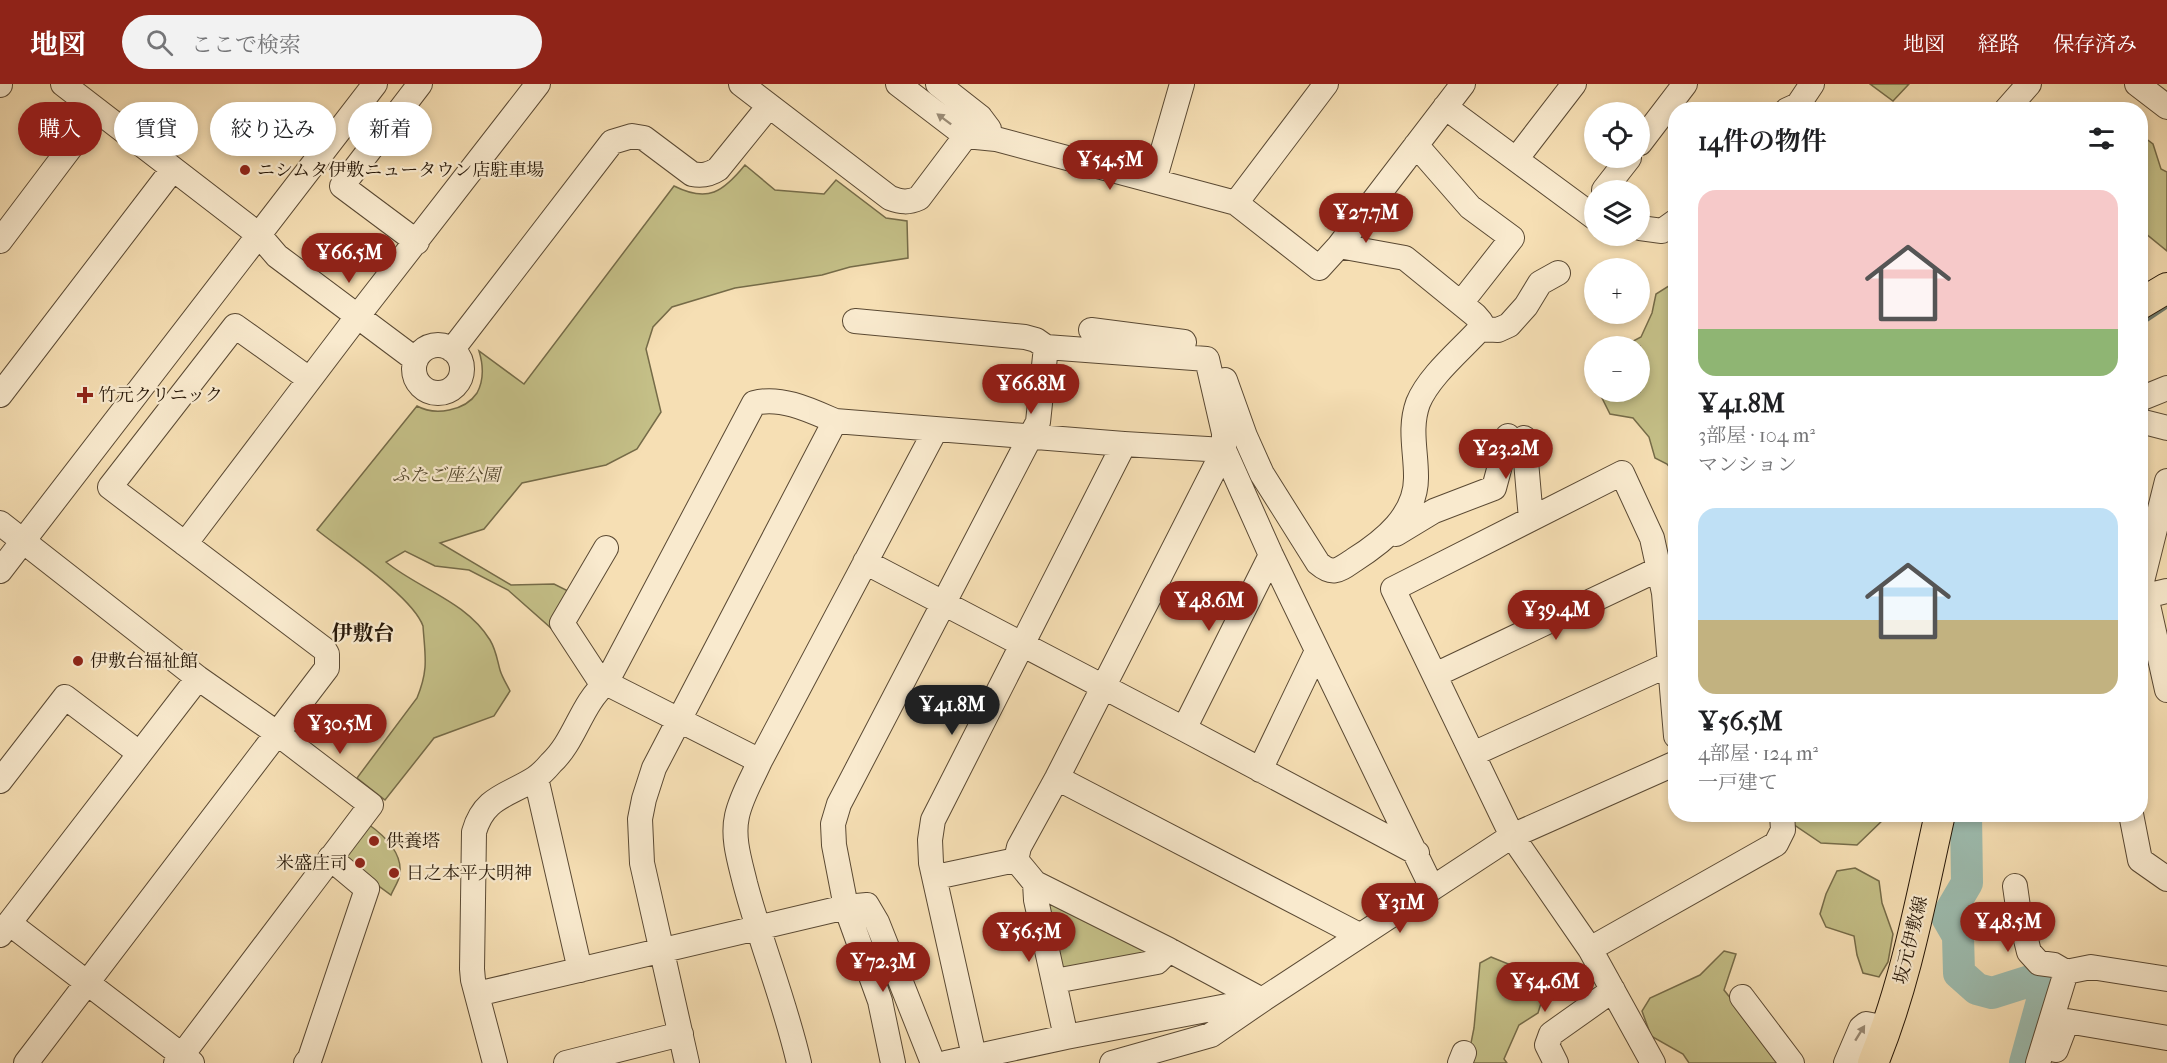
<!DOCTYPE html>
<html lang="ja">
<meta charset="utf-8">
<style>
body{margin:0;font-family:"IM FELL French Canon","Noto Serif JP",serif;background:#f2f2f2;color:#202124;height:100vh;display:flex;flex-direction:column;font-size:22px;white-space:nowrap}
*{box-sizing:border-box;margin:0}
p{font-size:20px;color:#757577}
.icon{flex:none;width:33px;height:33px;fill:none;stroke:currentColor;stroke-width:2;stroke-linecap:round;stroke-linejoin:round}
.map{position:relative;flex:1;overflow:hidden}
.side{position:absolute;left:1668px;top:18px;width:480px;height:720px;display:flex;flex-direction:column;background:#fff;border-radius:24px;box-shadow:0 3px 9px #0003}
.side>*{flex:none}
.guide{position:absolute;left:18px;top:18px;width:570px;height:54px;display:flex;gap:12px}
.buttons{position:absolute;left:1584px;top:18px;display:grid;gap:12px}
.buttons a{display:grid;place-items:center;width:66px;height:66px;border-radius:50%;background:#fff;box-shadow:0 3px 9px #0003;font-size:30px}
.price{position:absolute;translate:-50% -51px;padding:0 14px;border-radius:21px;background:#8f2418;color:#fff;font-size:20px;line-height:39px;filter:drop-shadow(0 2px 3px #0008)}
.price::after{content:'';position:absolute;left:50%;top:36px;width:18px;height:14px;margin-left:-9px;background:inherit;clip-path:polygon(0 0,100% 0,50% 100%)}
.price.on{background:#222;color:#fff}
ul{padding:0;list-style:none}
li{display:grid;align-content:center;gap:12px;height:318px;padding:0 30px}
li span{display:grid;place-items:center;height:186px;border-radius:18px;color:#555}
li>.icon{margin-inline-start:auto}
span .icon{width:108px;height:108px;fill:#fffc;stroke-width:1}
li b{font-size:26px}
h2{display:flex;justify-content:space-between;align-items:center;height:72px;padding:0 30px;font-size:26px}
.pill{padding:0 21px;border-radius:27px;background:#fff;box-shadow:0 3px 9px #0003;font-size:21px;line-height:54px}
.pill.on{background:#8f2418;color:#fff}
header{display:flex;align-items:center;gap:36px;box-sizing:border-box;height:84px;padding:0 30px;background:#8f2418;color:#fff}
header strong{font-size:28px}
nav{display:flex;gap:33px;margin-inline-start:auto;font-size:21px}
.search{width:420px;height:54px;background:#f2f2f2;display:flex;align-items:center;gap:15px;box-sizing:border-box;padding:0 21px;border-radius:33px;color:#757577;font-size:22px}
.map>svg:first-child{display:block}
.green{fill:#c4bf87;stroke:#756b48;stroke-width:1.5}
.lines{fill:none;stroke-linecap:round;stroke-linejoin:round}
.stream{stroke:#6d7a6c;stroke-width:5}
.river{stroke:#9dbcaf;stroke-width:32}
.minor-casing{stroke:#5a4933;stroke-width:26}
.major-casing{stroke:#261708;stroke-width:32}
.minor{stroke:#f9eace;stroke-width:24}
.major{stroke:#f6dfb4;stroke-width:30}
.oneway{fill:#9a8b75}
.poi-dot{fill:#8f2418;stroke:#f9eace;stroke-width:2}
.labels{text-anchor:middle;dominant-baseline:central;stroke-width:4.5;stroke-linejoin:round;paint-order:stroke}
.poi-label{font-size:18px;fill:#261708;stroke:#f9eace;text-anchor:start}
.park-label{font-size:18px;font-style:italic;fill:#55492e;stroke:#f9eace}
.street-label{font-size:18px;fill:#261708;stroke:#f9eace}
.quarter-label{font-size:21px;font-weight:bold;fill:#261708;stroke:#f9eace}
</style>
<header>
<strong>地図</strong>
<div class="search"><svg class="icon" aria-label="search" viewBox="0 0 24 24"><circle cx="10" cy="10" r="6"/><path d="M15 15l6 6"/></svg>ここで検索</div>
<nav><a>地図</a><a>経路</a><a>保存済み</a></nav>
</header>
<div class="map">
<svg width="2167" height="979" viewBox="0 0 2167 979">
<rect width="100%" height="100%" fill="#f6dfb4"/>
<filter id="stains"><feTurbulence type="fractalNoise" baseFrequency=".00333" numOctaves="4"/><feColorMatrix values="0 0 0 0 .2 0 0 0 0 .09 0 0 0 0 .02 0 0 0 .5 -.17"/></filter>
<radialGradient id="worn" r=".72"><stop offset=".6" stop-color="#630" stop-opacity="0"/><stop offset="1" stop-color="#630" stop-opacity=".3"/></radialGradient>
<!-- green -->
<path class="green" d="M1870 0H1909L1893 17Z
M2141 51 2153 60 2161 85 2167 88V167L2145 149 2141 131Z
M745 81 775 106 824 110 836 96 886 134 907 137 908 174 850 183 822 191 735 204 672 223 653 243 646 265 661 328 637 365 606 381 522 399 484 445 440 459 511 501 554 500 568 507 569 512 551 544 508 506 469 486 435 482 405 467 386 478C419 505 466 517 490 556 496 566 497 575 500 586 502 593 507 601 510 607L494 632 434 654 385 716 357 694 417 614C429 585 425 572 423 542 412 512 344 468 317 446L417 322C435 332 465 327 477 309 484 296 483 280 479 267L524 300 674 102C708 119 723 108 745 81Z
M1675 198V390L1667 380 1655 374 1649 353 1633 334 1610 330 1600 310 1601 308H1640V262H1624L1641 253 1652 229 1656 210Z
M1789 731H1893L1884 735 1857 761 1821 759 1790 738Z
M368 740C385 752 405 771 399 794 397 800 393 806 391 811L346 778 345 768Z
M1855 784 1879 797 1882 819 1893 850 1888 878 1879 893 1863 889 1857 871 1854 852 1826 843 1820 830 1826 810 1837 787Z
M1052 814 1149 865V874L1059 886 1044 818Z
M1724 867 1736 870 1724 906 1778 974V979H1689L1683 970 1651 952 1642 927 1650 914 1700 891Z
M1491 873 1516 883 1542 916 1538 929 1519 941 1504 975 1507 979H1467L1474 944 1480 879Z"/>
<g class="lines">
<!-- stream -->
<path class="stream" d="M2140 240 2167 222"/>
<!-- river -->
<path class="river" d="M1966 730 1967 799 1947 833 1958 852 1959 889 1977 905 1992 909 2033 896 2047 899 2025 979"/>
<!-- minor casing -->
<g class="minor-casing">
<path id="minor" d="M63 0 259 151 277 172 416 276
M741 0 890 114C901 118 908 119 919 114L980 33
M898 0 966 52 996 55 1236 119 1319 184 1339 162 1463 0
M938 0 980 33 989 45
M2137 0 2167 23
M0 1V0
M1445 23 1594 133
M1787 26 1798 21 1812 0
M2006 26 2029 0
M1640 59 1685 0
M1416 61 1470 123 1512 154 1461 219
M1517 74 1574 0
M1154 97 1182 0
M1604 106 1629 74
M1236 119 1326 0
M1640 144 1662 147 1676 137
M0 157 98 27
M417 158 342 102 420 0
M855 237 1025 253 1036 256 1046 263 1207 275 1224 349V366L1271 471 1432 804
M1480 245 1498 246 1509 241 1526 222 1540 199 1558 189
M1091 246 1184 258
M414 285a24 24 0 1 1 48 0a24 24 0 1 1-48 0Z
M452 266 612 58 632 52 644 54 692 90C702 92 709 91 718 85L769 22
M1225 296 1245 352 1262 390 1318 479C1333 492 1339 486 1354 476 1384 457 1417 431 1416 392 1416 367 1409 344 1418 319 1429 292 1461 266 1480 245L1481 238 1475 231 1405 174 1339 162
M0 311 173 85
M2140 315 2167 304
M2140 337 2167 344
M1524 354 1531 435
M0 439 198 594 278 650 371 721 176 979
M1396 450 1434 427 1494 404 1508 352
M185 460 357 233 538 0
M865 478 1184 645 1417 769
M0 487 375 0
M2167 507 2146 512 2167 606
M2146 512 2141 501 2167 397
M1435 591 1659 485
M1184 645 1271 471
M1473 670 1670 580
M760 677 606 599 754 319C781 312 810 326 835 337L1124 360 1224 366 1057 694 1019 763 1016 776 1035 799 1169 866 1262 916
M1260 686 1317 567
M536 694 580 886
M1057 694 1359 851
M0 697 65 613 139 669
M2131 730 2140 776 2167 795
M936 793 1016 776
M1035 799 1036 816 1066 953
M2015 802 2018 823 2029 868 2039 879 2054 881 2066 888
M9 839 192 979
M0 851 198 594
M1590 865 1776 760 1783 746 1782 730
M1055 897 1157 878 1169 866
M477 910 846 823 867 821 877 838 933 979
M1742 913 1792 979
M2056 966 2067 937 2167 954
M974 972 931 779 930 756 933 736 1124 360
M26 979 327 584V570L324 565 110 403 235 242 309 295
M306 979 310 974 367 805 330 774
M495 979 473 896 472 885 474 748C484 713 507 712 534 695 540 691 546 685 551 679 575 657 581 620 606 599L598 594 562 539 606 464
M566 979 681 950
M687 979 642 779 640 735 644 715 654 684 835 337
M799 979C785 918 761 860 745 799 740 778 732 754 737 732 741 713 752 695 760 677L936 345
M893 979 880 917 846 823 834 761 833 740 839 720 1038 338 1046 263
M946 979 1066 953 1253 917
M1112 979 1211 951 1262 916 1512 752 1676 679
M1460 979 1464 969
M1556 979 1547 961 1551 950 1613 906
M1653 979 1590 865 1512 752 1393 505 1622 389 1652 454 1664 509 1676 652
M1846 979 1861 944 1866 940 1887 944
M2038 979 2066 888 2091 883 2167 895"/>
</g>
<!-- major casing -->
<g class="major-casing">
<path id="major" d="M2140 220 2167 204
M1873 979C1906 899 1921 814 1940 730"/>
</g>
<!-- minor -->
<use href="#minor" class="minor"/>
<!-- major -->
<use href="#major" class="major"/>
</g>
<!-- one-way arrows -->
<defs><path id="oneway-solid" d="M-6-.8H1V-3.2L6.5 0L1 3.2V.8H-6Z" transform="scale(1.5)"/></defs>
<g class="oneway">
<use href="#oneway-solid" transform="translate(944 35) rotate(-143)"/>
<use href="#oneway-solid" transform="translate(1860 949) rotate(-58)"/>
</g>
<!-- markers -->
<g class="poi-dot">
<circle cx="245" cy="86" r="6"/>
<path d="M82 302h6v6h6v6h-6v6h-6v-6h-6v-6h6z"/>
<circle cx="78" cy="577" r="6"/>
<circle cx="374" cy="757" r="6"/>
<circle cx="360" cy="779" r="6"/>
<circle cx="394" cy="789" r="6"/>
</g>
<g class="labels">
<!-- poi labels -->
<g class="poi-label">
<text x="257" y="86">ニシムタ伊敷ニュータウン店駐車場</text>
<text x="98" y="311">竹元クリニック</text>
<text x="90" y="577">伊敷台福祉館</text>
<text x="386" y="757">供養塔</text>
<text x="348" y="779" text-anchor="end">米盛庄司</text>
<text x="406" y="789">日之本平大明神</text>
</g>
<!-- park labels -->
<g class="park-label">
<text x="446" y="391">ふたご座公園</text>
</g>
<!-- street labels -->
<g class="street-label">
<text transform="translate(1911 856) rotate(-76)">坂元伊敷線</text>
</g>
<!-- quarter labels -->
<g class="quarter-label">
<text x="363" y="549">伊敷台</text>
</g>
</g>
<rect width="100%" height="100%" filter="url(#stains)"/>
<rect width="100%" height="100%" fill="url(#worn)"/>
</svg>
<div class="buttons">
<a><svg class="icon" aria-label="locate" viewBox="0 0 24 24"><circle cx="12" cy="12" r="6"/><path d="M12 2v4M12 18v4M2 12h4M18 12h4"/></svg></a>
<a><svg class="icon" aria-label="layers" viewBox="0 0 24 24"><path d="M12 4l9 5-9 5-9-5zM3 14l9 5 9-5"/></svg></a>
<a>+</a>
<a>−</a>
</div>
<b class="price" style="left:1110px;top:107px">¥54.5M</b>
<b class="price" style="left:1366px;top:160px">¥27.7M</b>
<b class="price" style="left:349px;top:200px">¥66.5M</b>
<b class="price" style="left:1031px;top:331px">¥66.8M</b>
<b class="price" style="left:1506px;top:396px">¥23.2M</b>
<b class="price" style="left:1209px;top:548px">¥48.6M</b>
<b class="price" style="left:1556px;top:557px">¥39.4M</b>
<b class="price on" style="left:952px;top:652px">¥41.8M</b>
<b class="price" style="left:340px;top:671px">¥30.5M</b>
<b class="price" style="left:1400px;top:850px">¥31M</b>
<b class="price" style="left:2008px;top:869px">¥48.5M</b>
<b class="price" style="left:1029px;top:879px">¥56.5M</b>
<b class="price" style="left:883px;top:909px">¥72.3M</b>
<b class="price" style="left:1545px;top:929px">¥54.6M</b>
<div class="guide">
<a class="pill on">購入</a>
<a class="pill">賃貸</a>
<a class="pill">絞り込み</a>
<a class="pill">新着</a>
</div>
<section class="side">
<h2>14件の物件<svg class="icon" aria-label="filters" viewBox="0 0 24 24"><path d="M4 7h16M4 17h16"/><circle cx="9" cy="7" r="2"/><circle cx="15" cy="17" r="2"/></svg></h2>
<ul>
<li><span style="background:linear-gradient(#f6c9c9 75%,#8fb573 0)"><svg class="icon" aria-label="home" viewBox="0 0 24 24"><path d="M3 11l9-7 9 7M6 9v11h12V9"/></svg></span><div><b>¥41.8M</b><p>3部屋 · 104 m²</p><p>マンション</p></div></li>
<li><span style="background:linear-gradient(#bfe0f5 60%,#c2b280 0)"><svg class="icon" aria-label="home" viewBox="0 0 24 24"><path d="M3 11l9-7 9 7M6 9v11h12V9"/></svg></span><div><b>¥56.5M</b><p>4部屋 · 124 m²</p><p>一戸建て</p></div></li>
</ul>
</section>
</div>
